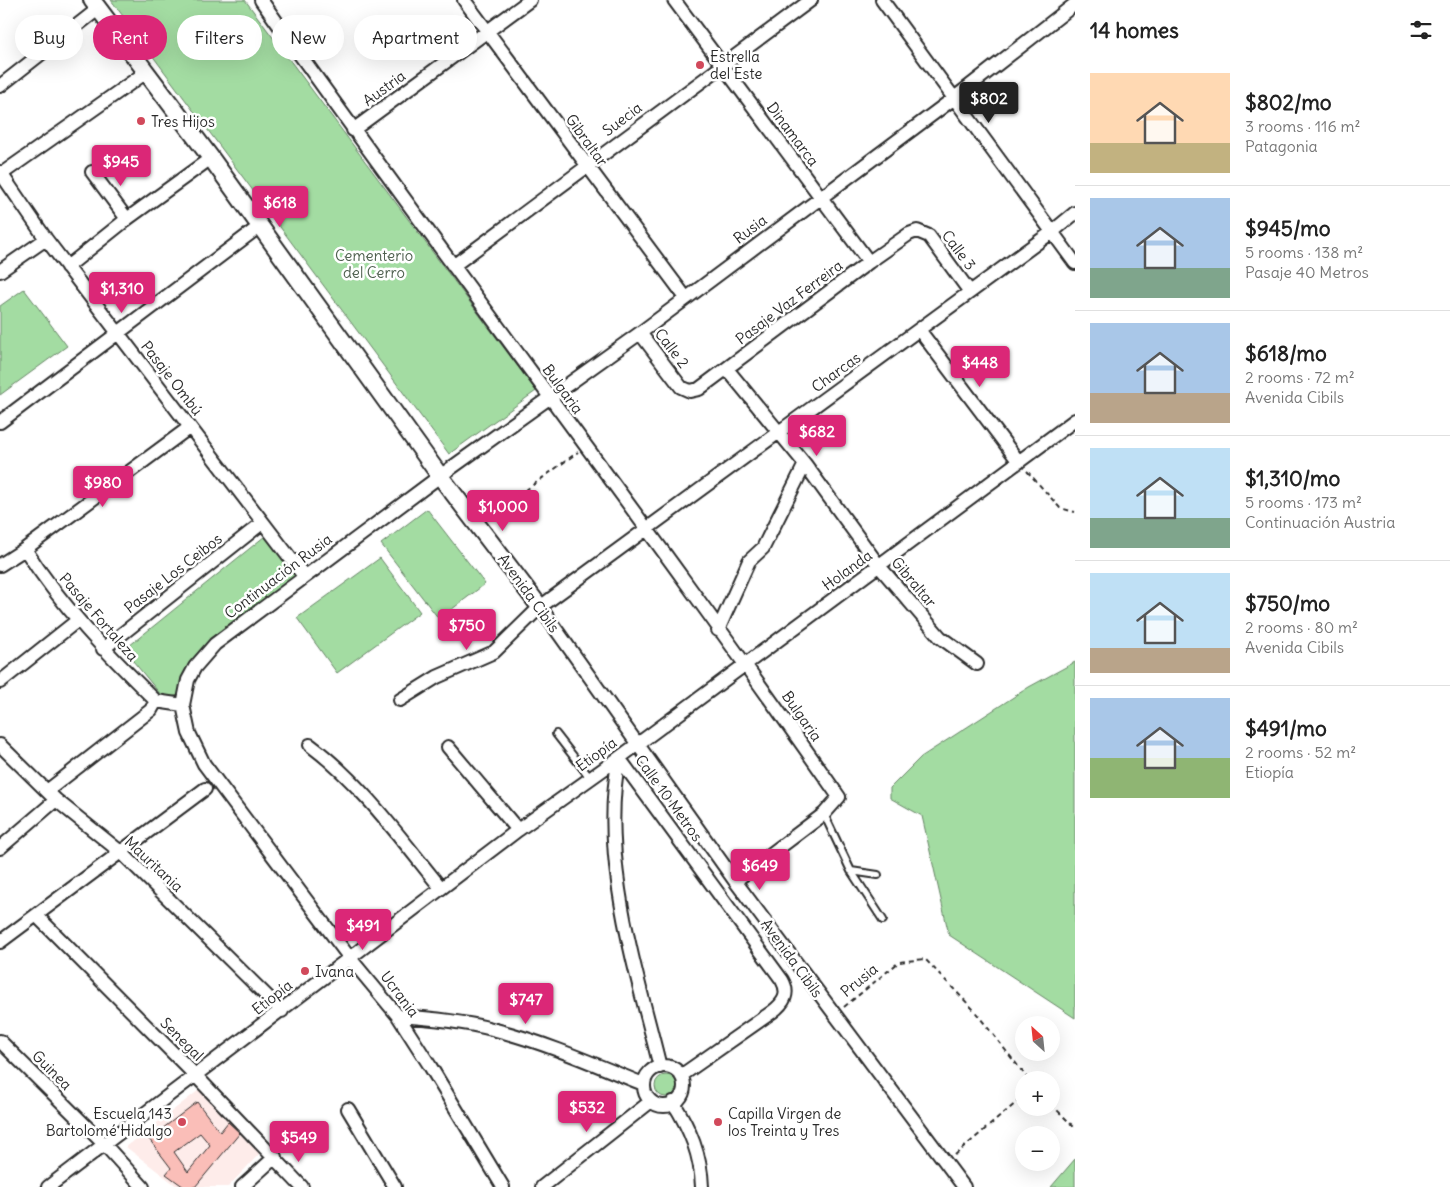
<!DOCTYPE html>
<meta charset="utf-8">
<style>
body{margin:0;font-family:Delius,sans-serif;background:#f6f6f6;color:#222;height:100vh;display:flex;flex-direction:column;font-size:19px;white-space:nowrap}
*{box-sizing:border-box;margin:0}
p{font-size:16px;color:#767676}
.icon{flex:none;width:28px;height:28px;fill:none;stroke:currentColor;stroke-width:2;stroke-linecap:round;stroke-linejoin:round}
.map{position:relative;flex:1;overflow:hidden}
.drawer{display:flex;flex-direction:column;background:#fff;width:375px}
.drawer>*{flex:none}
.top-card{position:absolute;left:15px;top:15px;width:475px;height:45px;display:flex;gap:10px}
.needle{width:32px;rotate:333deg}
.controls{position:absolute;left:1015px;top:1016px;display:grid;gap:10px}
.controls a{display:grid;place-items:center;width:45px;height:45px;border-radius:50%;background:#fff;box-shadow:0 5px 20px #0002;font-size:25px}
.price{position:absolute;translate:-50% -42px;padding:0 11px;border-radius:5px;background:#db2777;color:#fff;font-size:16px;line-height:32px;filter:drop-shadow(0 1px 2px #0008)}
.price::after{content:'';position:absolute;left:50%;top:30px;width:15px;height:11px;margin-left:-8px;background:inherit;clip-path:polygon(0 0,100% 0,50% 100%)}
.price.current{background:#222;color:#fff}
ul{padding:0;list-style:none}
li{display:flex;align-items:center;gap:15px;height:125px;padding:0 15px}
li+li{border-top:1px solid #e0e0e0}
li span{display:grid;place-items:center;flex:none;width:140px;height:100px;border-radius:0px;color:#555}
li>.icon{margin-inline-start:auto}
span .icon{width:60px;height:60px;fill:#fffc;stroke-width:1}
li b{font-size:21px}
h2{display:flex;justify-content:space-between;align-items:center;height:60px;padding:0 15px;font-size:21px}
.pill{padding:0 18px;border-radius:22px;background:#fff;box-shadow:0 5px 20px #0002;font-size:18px;line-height:45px}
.pill.current{background:#db2777;color:#fff}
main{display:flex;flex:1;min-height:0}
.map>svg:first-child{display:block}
.built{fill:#feecea}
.green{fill:#a3dca2;stroke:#678466}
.building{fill:#fabeb8;stroke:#2b2b2b;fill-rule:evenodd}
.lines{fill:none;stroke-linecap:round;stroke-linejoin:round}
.service-casing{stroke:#2b2b2b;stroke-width:10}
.minor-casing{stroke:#2b2b2b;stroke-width:16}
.tertiary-casing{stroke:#2b2b2b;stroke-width:20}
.path{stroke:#2b2b2b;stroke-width:2;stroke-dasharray:5 4;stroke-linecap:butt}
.service{stroke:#fff;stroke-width:6}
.minor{stroke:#fff;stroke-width:12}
.tertiary{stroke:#fff;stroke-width:16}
.poi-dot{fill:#d1495b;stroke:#fff;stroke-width:2}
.labels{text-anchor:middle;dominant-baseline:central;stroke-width:5;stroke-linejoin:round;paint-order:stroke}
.poi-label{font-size:15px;fill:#2b2b2b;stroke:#fff;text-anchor:start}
.street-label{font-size:15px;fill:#2b2b2b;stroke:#fff}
.park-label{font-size:15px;fill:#4f604f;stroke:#fff}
</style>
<main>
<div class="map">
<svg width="1075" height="1187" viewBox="0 0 1075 1187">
<rect width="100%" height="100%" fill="#fff"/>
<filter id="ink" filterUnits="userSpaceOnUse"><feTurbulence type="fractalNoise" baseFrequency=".02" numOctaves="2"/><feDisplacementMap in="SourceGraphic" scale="10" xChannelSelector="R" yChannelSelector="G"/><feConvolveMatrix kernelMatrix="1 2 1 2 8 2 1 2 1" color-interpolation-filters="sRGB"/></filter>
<g filter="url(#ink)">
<!-- built -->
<path class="built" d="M199 1090 261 1152 228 1187H178L126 1147Z"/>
<!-- green -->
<path class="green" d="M111 0H245L536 391 449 454Z
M24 289 67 346 0 395V306Z
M427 509 485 584 439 619 381 544Z
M270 532 302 572 215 637 182 694 171 697 161 695 124 650Z
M380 558 420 612 337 673 297 618Z
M1075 662V1018L949 935 922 816 890 798V788L921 757 1029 687Z
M655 1086a11 11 0 1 1 22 0a11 11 0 1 1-22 0Z
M1075 1159V1187H1051Z"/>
<!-- building -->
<path class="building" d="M197 1102 220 1132 228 1122 240 1133 195 1187H184L166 1174 171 1168 149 1139ZM200 1133 210 1145 188 1172 174 1152Z"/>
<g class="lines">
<!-- service casing -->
<g class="service-casing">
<path id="service" d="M556 734 591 779
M824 814 851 871 883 920
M851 871 878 875"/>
</g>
<!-- minor casing -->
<g class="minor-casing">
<path id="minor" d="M261 0C451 268 651 528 839 797L824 814 735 881
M464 0 686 298
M674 0 869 262
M882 0 1075 263
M0 86 98 9
M353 130 530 0
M0 172 46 239 304 576
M92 172 127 219
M0 175 145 73
M453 266 811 0
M67 267 127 219 211 158
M0 271 46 239
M920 331 1019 462
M640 333 681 387 690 391 699 389 869 262 909 234 917 231 929 236 970 292
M727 369 805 464 879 566 940 637 977 664
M0 422 260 226
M25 549C61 606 108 654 156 701
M0 565 25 549 190 427
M540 607 735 881 964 1187
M718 630 749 561 763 548 805 464
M103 649 262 523
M0 682 78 620
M400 700 437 677 494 652 540 607 1052 232 1075 213
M156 701 183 705
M0 745 56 800 123 854 282 1011
M310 745C361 783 401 839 441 888
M448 747 518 830
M619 758 782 980C790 994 784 1003 772 1012L682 1075
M619 758C599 858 636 969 660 1067
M47 791 151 710 156 701
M0 848 56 800
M37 916 196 1076 302 1187
M0 942 205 789
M398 1016C430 1018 461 1021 492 1029 544 1042 594 1064 643 1084
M0 1041 105 1145 143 1187
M644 1086a20 20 0 1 1 40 0a20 20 0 1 1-40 0Z
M673 1102C690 1129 701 1155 702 1187
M348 1109 395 1187
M48 1187 518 830 619 758 1075 420
M242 1187 275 1157
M503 1187 430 1066 398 1016 349 957 204 764 189 733 183 705 188 680 195 667 215 644 440 476 640 333 953 99 1075 4
M542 1187 650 1102"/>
</g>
<!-- tertiary casing -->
<g class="tertiary-casing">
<path id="tertiary" d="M92 0 211 158 440 476 540 607"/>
</g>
<!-- path -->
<path class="path" d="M1027 471 1060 508 1075 512
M489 517 578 452
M844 1007 899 962 925 959 973 1009 1029 1080
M1051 1104 1075 1128
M955 1155 1024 1096"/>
<!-- service -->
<use href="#service" class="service"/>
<!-- minor -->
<use href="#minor" class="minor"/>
<!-- tertiary -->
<use href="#tertiary" class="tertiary"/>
</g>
</g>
<!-- markers -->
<g class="poi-dot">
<circle cx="700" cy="65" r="5"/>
<circle cx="141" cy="121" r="5"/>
<circle cx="305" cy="971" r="5"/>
<circle cx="182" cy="1122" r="5"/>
<circle cx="718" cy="1122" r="5"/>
</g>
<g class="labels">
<!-- poi labels -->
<g class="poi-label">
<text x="710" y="56">Estrella<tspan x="710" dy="17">del Este</tspan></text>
<text x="151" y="121">Tres Hijos</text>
<text x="315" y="971">Ivana</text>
<text x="172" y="1113" text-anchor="end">Escuela 143<tspan x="172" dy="17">Bartolomé Hidalgo</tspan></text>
<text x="728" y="1113">Capilla Virgen de<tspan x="728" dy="17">los Treinta y Tres</tspan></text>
</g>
<!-- street labels -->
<g class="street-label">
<text transform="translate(384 88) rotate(-36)">Austria</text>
<text transform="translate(622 119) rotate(-37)">Suecia</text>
<text transform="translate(793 134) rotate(53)">Dinamarca</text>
<text transform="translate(587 140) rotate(54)">Gibraltar</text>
<text transform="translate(750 229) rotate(-37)">Rusia</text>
<text transform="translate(959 250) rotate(53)">Calle 3</text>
<text transform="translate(789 302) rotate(-37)">Pasaje Vaz Ferreira</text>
<text transform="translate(672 348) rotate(53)">Calle 2</text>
<text transform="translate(836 372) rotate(-36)">Charcas</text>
<text transform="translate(172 378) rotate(52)">Pasaje Ombú</text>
<text transform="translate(563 389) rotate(54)">Bulgaria</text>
<text transform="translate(847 570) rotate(-36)">Holanda</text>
<text transform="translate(173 573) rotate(-38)">Pasaje Los Ceibos</text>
<text transform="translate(278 576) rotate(-37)">Continuación Rusia</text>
<text transform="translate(914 582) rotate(50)">Gibraltar</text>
<text transform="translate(529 593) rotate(54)">Avenida Cibils</text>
<text transform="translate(99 617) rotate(49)">Pasaje Fortaleza</text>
<text transform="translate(802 716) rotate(55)">Bulgaria</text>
<text transform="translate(596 754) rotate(-36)">Etiopía</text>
<text transform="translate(669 798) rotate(54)">Calle 10 Metros</text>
<text transform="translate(154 864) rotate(43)">Mauritania</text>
<text transform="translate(792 958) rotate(54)">Avenida Cibils</text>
<text transform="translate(859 980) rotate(-39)">Prusia</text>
<text transform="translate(400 994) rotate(53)">Ucrania</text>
<text transform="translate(272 997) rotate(-38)">Etiopía</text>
<text transform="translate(182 1039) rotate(45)">Senegal</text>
<text transform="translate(52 1070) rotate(45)">Guinea</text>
</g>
<!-- park labels -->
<g class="park-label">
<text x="374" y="255">Cementerio<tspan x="374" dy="17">del Cerro</tspan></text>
</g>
</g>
</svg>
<div class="controls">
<a><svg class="needle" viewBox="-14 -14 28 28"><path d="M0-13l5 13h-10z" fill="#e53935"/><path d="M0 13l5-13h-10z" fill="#767676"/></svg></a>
<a>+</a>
<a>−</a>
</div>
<b class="price current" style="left:989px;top:124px">$802</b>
<b class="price" style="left:121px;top:187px">$945</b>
<b class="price" style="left:280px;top:228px">$618</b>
<b class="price" style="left:122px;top:314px">$1,310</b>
<b class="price" style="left:980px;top:388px">$448</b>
<b class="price" style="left:817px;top:457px">$682</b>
<b class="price" style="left:103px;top:508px">$980</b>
<b class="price" style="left:503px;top:532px">$1,000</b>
<b class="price" style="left:467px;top:651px">$750</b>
<b class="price" style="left:760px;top:891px">$649</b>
<b class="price" style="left:363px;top:951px">$491</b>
<b class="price" style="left:526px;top:1025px">$747</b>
<b class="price" style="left:587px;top:1133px">$532</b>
<b class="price" style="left:299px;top:1163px">$549</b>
<div class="top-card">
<a class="pill">Buy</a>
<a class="pill current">Rent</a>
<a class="pill">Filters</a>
<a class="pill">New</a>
<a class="pill">Apartment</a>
</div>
</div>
<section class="drawer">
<h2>14 homes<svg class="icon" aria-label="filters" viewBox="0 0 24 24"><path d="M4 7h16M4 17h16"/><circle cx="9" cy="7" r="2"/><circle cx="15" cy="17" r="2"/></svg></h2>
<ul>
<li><span style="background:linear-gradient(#ffd9b3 70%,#c2b280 0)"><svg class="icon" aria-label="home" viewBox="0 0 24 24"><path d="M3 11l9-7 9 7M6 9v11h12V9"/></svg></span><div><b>$802/mo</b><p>3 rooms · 116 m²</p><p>Patagonia</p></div></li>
<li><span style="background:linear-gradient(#a9c7e8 70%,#7fa58c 0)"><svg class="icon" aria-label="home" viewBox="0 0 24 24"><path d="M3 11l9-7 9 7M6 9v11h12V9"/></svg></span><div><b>$945/mo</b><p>5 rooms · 138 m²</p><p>Pasaje 40 Metros</p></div></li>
<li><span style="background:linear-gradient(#a9c7e8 70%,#b9a48a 0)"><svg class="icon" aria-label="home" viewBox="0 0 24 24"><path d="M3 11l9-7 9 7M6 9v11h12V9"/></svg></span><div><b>$618/mo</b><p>2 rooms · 72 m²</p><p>Avenida Cibils</p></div></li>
<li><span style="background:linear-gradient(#bfe0f5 70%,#7fa58c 0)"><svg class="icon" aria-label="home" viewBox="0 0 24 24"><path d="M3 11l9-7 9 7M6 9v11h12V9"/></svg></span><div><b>$1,310/mo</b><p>5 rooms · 173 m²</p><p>Continuación Austria</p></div></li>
<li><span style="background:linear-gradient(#bfe0f5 75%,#b9a48a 0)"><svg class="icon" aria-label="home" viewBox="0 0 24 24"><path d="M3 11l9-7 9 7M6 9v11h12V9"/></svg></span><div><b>$750/mo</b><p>2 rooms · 80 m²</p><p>Avenida Cibils</p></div></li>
<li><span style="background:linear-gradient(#a9c7e8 60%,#8fb573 0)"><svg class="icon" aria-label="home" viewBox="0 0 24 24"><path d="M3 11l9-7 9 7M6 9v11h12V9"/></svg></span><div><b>$491/mo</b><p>2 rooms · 52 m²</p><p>Etiopía</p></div></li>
</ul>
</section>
</main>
